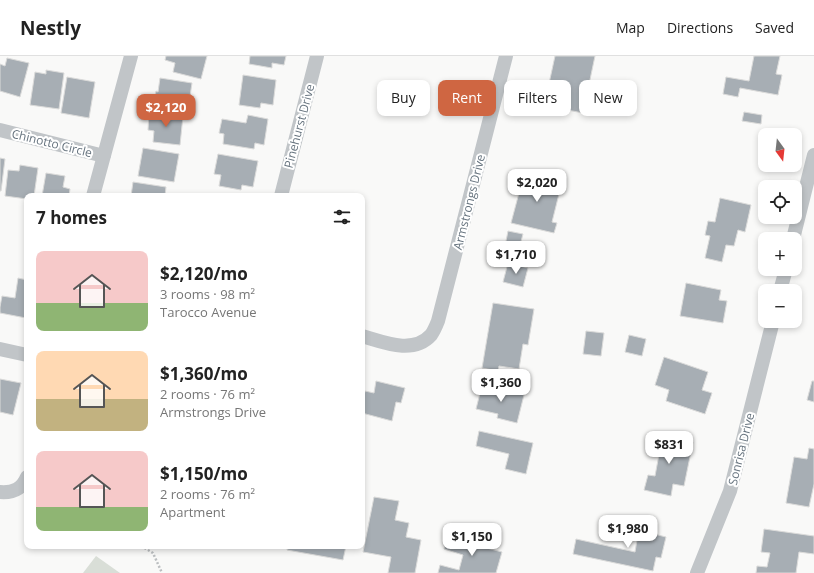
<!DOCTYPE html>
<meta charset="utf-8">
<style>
body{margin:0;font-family:"Open Sans",sans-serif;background:#f2f2f2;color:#222;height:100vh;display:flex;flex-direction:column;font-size:15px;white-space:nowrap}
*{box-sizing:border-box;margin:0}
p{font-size:13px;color:#767676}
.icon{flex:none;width:22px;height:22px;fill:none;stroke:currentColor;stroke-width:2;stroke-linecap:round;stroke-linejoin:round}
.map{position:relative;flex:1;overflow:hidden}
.panel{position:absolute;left:24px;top:137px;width:341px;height:356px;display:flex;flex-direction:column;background:#fff;border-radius:8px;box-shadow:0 2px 6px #0003}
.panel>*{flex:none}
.guide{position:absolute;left:377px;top:24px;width:377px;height:36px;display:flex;gap:8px}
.needle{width:26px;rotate:165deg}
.fabs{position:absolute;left:758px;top:72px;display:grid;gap:8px}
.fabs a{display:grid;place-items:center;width:44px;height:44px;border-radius:8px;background:#fff;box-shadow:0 2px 6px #0003;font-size:20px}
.price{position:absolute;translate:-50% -34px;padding:0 9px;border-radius:8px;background:#fff;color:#222;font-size:13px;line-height:26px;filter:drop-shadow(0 1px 2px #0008)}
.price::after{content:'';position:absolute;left:50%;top:24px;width:12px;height:9px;margin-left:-6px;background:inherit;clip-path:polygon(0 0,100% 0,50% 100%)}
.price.on{background:#cf6642;color:#fff}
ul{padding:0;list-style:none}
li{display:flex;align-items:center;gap:12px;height:100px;padding:0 12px}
li span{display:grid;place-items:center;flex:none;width:112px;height:80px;border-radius:8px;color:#555}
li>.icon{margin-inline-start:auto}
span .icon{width:48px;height:48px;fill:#fffc;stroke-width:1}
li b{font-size:17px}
h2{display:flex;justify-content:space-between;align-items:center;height:48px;padding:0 12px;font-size:17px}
.chip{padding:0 14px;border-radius:8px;background:#fff;box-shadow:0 2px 6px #0003;font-size:14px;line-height:36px}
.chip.on{background:#cf6642;color:#fff}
header{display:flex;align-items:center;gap:24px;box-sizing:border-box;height:56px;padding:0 20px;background:#fff;border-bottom:1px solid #e0e0e0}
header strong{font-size:19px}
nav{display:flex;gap:22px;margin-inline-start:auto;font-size:14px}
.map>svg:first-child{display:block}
.garden{fill:#d9ded7}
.building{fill:#a7aeb4;stroke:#dbdbda}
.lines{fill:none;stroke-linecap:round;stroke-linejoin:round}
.path{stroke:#bbbec0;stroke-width:2.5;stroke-dasharray:2 2;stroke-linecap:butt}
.minor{stroke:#c1c5c8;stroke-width:14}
.labels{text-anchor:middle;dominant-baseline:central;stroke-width:4;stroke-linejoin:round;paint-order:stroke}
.street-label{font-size:12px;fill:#67747f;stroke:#fff}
</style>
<header>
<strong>Nestly</strong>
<nav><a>Map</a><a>Directions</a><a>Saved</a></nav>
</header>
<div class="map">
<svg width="814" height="517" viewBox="0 0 814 517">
<rect width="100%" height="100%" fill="#f9f9f8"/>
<!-- garden -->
<path class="garden" d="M96 500 120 517H83Z"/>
<!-- building -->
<path class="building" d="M166 0H207L201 23 173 16 175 7 165 4Z
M250 0H286L284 9 272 7V12L249 8Z
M555 0H595L583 57 562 53 561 59 543 55Z
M754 0H780L776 18 782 19 778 39 740 32 738 41 723 38 726 21 749 25Z
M7 2 29 7 20 41 0 35V8L5 10Z
M46 14 64 17 59 53 30 49 35 16 46 18Z
M243 19 276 24 273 49 261 47 260 52 239 49Z
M67 21 95 26 89 62 61 57Z
M160 22 192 27 188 54 154 49 156 35 158 36Z
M744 56 762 59 761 68 742 65Z
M149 57 183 60 180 89 153 86 154 75 148 74Z
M248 59 268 63 264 89 255 87 254 93 223 88 224 78 219 77 222 63 246 67Z
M143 92 179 98 174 126 138 120Z
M218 98 258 105 253 131 242 129 241 134 219 130 221 119 214 118Z
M0 102 5 103 1 135H0Z
M20 109 38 112 34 140H27V143L5 140 8 114 19 115Z
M46 117 65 120 63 131 70 133 69 140H42Z
M524 118 562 126 552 166 557 167 554 177 511 167Z
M133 126 166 131 165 140H131Z
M720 142 751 149 745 176 738 174 734 190 726 189 722 206 705 202 710 180 705 179 708 165 715 166Z
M508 175 523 178 519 193 505 190Z
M508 207 528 212 523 231 503 226Z
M18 222 27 224V255L26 262 0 257V251L2 240 15 242Z
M686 227 721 234 719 244 727 245 723 267 680 260Z
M493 247 534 253 528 289 523 288 519 313 499 310 498 315 482 312Z
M586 275 604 277 601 300 583 298Z
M629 279 646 283 642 300 625 296Z
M664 301 708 316 702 334 712 337 705 358 666 345 669 334 655 329Z
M0 323 21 327 13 359 0 356Z
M376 325 405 332 401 347 396 346 392 365 362 357V349L365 335 374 337Z
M812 325H814V346L807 344Z
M482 329 524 339 517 367 497 362 498 358 476 353Z
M479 375 533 387 526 418 505 413 509 398 476 390Z
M652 379 693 386 684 430 673 428 671 440 644 434 648 419 655 420 660 393 650 391Z
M809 392 814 393V428L809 451 786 447 794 401 807 403Z
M374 441 399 445 395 464 409 467 406 481 421 484 415 517H388L391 501 363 496Z
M638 466 655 470 654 478 666 481 661 502 656 501 653 515 573 498 576 483 635 496 637 484 627 482 630 471 637 472Z
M764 473 814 480V498L799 496 796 517H756L757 510 767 511 770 497 761 496Z
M448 478 472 485 471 488 502 496 496 517H438L440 509 459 514 463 499 444 493Z
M288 490H346L343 504 287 494Z"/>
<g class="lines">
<!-- path -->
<path class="path" d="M141 490 153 497 162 517"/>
<!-- minor -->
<path class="minor" d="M0 74 104 100
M93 140 131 0
M281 140 317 0
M793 183 814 99
M780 235 786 213
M362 280C383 286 413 299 431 279 434 275 436 270 438 265L506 0
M0 293 27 299
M0 436C13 437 22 433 27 421
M697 517 730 435 773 265"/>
</g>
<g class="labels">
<!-- street labels -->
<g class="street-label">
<text transform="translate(299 70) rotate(-75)">Pinehurst Drive</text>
<text transform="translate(52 87) rotate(14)">Chinotto Circle</text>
<text transform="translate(469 146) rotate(-76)">Armstrongs Drive</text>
<text transform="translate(741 393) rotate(-76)">Sonrisa Drive</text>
</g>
</g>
</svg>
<div class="fabs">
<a><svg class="needle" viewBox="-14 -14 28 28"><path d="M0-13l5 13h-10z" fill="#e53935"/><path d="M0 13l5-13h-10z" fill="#767676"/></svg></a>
<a><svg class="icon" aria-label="locate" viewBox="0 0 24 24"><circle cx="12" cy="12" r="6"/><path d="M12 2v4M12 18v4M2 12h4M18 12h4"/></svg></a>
<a>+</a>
<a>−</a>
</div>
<b class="price on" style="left:166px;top:72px">$2,120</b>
<b class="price" style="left:537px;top:147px">$2,020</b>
<b class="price" style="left:516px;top:219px">$1,710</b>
<b class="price" style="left:501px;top:347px">$1,360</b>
<b class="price" style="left:669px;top:409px">$831</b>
<b class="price" style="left:628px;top:493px">$1,980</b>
<b class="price" style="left:472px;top:501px">$1,150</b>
<div class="guide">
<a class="chip">Buy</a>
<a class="chip on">Rent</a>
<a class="chip">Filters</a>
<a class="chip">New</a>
</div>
<section class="panel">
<h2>7 homes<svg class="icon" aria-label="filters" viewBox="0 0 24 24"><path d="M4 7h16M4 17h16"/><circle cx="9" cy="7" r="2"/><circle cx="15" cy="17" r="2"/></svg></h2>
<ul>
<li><span style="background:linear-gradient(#f6c9c9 65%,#8fb573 0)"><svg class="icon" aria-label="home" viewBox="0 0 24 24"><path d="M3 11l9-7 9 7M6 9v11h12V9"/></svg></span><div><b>$2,120/mo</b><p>3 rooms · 98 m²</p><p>Tarocco Avenue</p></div></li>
<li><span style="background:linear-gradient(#ffd9b3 60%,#c2b280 0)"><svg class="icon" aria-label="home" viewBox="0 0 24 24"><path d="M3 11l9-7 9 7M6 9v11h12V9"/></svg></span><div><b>$1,360/mo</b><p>2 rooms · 76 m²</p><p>Armstrongs Drive</p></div></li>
<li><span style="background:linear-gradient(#f6c9c9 70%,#8fb573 0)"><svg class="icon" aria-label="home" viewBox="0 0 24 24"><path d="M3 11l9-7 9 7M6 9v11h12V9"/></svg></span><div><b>$1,150/mo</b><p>2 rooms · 76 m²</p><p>Apartment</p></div></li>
</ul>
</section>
</div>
